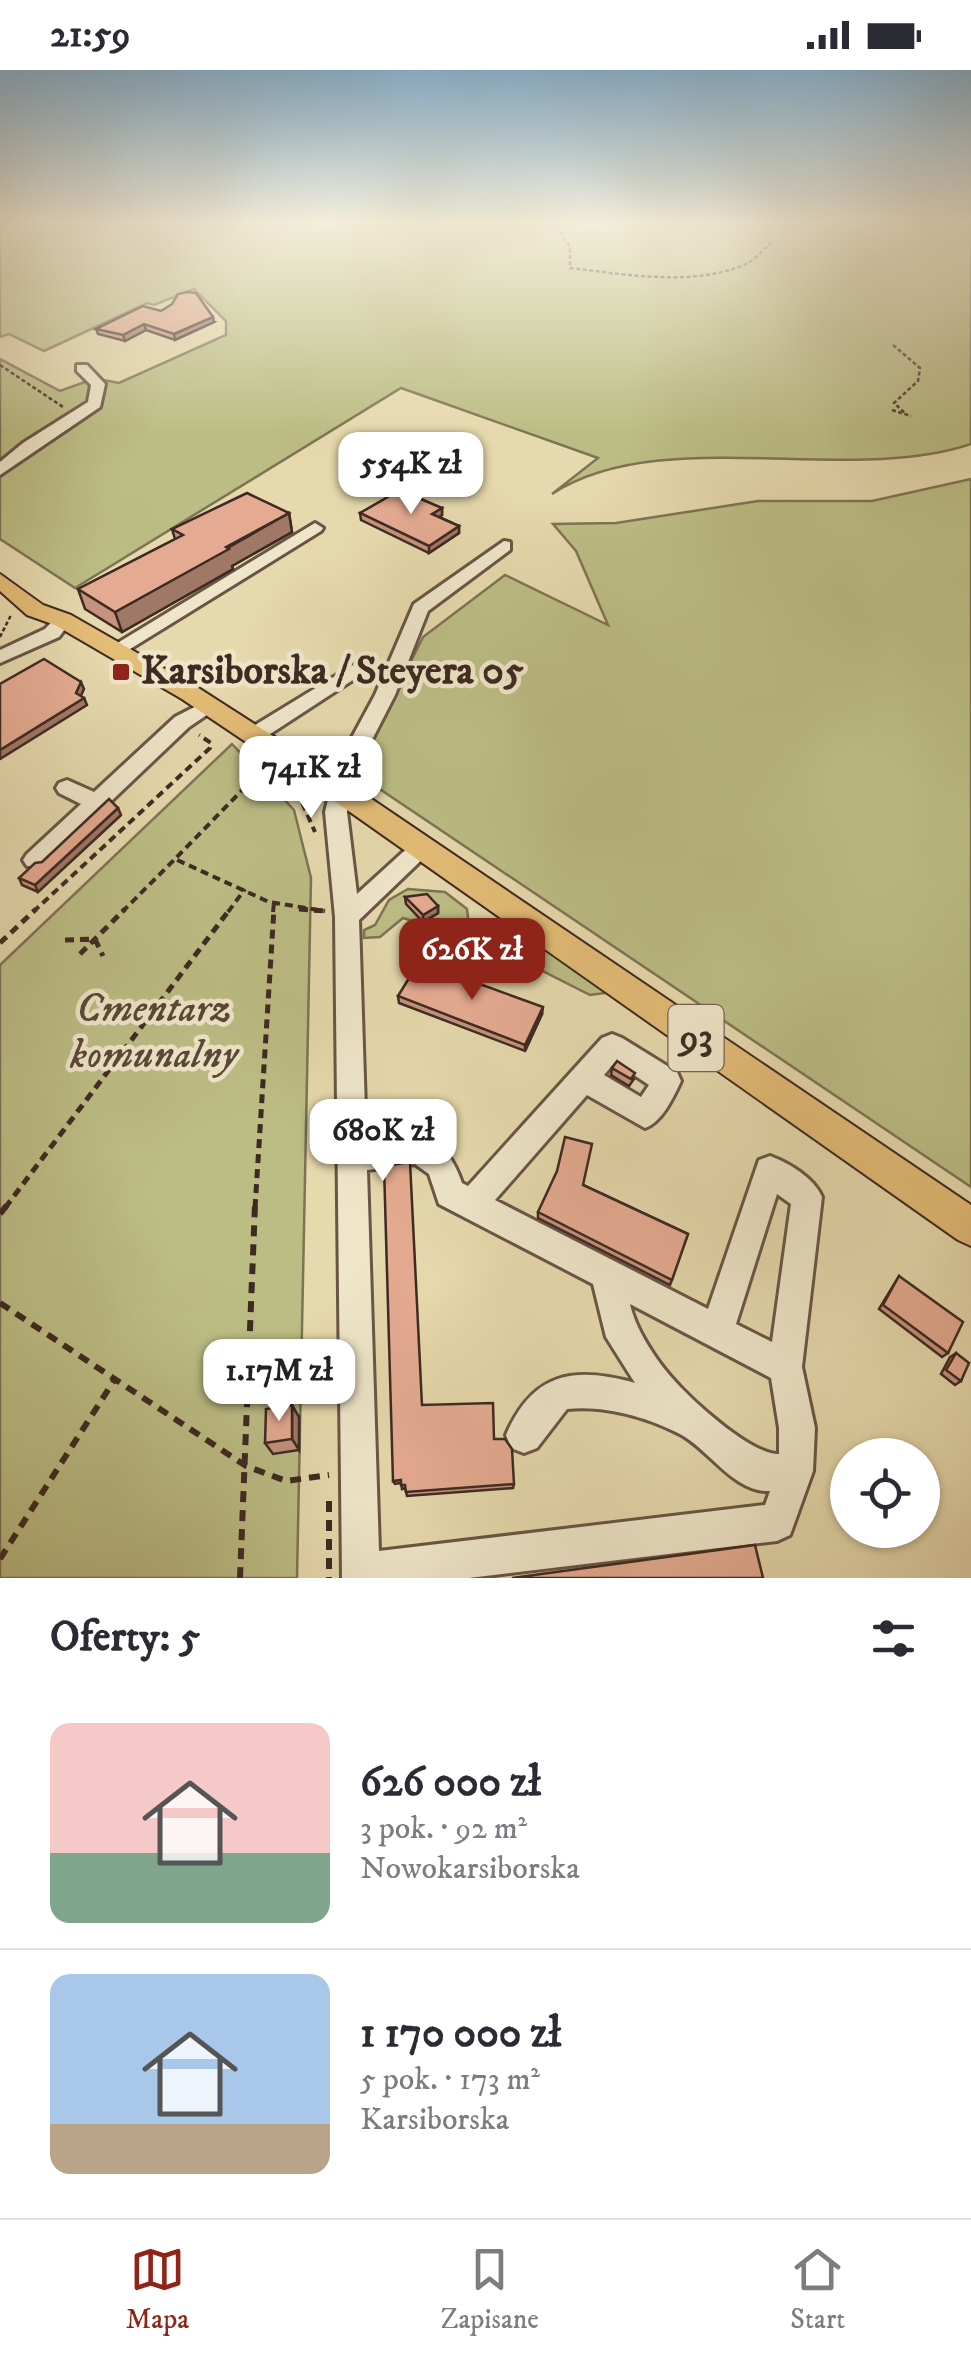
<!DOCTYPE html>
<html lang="pl">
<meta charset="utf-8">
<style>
body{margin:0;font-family:"IM FELL DW Pica",serif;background:#f2f2f3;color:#2b2b33;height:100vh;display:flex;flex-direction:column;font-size:38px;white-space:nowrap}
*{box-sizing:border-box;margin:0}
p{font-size:32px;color:#7c7c81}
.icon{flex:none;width:55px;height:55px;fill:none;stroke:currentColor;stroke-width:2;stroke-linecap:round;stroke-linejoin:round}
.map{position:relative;height:1508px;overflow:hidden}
.sheet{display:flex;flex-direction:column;background:#fff;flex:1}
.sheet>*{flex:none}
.controls{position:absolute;left:830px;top:1368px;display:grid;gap:20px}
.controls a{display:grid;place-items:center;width:110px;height:110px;border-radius:50%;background:#fff;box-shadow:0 2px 8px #0004;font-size:50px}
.price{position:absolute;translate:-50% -85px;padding:0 22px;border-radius:20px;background:#fff;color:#222;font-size:32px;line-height:65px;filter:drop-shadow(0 2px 5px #0008)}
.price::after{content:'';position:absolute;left:50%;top:60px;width:30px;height:22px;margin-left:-15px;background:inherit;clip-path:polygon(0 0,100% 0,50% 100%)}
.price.on{background:#8f2418;color:#fff}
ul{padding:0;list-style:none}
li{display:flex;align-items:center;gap:30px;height:250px;padding:0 50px}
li+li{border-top:2px solid #e1e1e2}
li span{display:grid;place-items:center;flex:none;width:280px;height:200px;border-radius:20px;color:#555}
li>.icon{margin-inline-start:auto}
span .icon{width:120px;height:120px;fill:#fffc;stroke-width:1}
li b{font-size:42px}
h2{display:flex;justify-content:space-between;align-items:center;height:120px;padding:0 50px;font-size:42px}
.status{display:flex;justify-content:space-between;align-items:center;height:70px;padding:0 50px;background:#fff;direction:ltr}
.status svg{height:28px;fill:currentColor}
.tab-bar{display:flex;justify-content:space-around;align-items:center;height:140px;border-top:2px solid #e1e1e2;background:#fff;font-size:28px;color:#7c7c81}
.tab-bar a{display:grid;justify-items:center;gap:5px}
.tab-bar .on{color:#8f2418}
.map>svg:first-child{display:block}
.green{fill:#bcbd85;stroke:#7d7454;stroke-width:2.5}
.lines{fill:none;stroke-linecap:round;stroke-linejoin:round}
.minor-casing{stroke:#685645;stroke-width:6}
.major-casing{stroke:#3e2a22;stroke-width:4}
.path-far3{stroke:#3e2a22;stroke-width:2.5;stroke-dasharray:4 2.5;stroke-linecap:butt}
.path-far2{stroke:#3e2a22;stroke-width:4;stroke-dasharray:8 5;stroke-linecap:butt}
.path-far1{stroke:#3e2a22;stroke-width:5;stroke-dasharray:9 6;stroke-linecap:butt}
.path{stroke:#3e2a22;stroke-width:6;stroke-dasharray:11 8;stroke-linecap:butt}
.minor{fill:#efe6ca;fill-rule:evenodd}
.major{fill:#e3bc76;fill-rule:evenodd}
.wall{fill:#c5937e;stroke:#3e2a22;stroke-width:2.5}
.shaded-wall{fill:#a07866;stroke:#3e2a22;stroke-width:2.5}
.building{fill:#e5ab92;stroke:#3e2a22;stroke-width:2.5}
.poi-dot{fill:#8f2418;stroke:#efe6ca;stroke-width:4}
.labels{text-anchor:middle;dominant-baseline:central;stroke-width:9;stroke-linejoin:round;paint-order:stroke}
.shield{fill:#efe6ca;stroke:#736254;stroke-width:2.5}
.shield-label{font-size:38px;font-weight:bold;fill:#3e2a22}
.poi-label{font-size:40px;font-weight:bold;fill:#3e2a22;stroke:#efe6ca;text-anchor:start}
.park-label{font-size:40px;font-style:italic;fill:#574736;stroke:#efe6ca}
</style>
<div class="status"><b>21:59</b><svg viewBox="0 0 49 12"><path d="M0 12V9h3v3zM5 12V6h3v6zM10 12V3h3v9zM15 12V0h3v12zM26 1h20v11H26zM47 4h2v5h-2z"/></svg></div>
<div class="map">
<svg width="971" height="1508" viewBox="0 0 971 1508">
<rect width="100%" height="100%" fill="#e6d9ad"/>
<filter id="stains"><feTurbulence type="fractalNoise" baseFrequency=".002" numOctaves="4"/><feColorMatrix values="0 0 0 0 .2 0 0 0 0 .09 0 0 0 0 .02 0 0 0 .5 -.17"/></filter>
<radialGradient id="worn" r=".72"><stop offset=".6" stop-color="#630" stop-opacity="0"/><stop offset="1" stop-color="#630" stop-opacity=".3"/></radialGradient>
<!-- green -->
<path class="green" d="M0 151H971V374C848 416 661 353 552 424L598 388 401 318 75 518 0 469V289L60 321 85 312 87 307 119 313 226 265V251L194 219 154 235 147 233 44 281 9 264 0 267Z
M971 409V1117L356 703 423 567 505 505 608 555 576 481 553 454 616 453 758 431H872Z
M232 674 294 740 311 808 297 1508H0V895Z
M408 819 445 822 467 839 469 856 453 882 444 878 452 863 403 848 380 867 364 868V860L375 855 389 830Z
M505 851 604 919 605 923 590 925 505 882 492 857Z"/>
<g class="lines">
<!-- minor casing -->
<g class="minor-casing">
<path id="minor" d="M77 295H87L105 314 100 337 0 405V392L23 373 88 332 91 315 77 301Z
M315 453 323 458 321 461 122 584 115 586 106 580Z
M504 471 510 472V480L428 541 395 625 358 697 347 742 357 824 413 773H429L433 779 359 850 366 1071C415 1066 444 1059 462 1113L468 1116 602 968 612 964 622 968 677 1002 681 1011C673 1028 662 1052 645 1058L587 1025 495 1130 708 1239 759 1090 770 1086C789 1093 814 1108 822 1127L802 1297 815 1358 813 1401 790 1465 777 1471 469 1508H342L335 847 325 742 336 697 375 625 414 534ZM615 992 649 1015 641 1027 604 1005ZM415 1094 429 1104 439 1134 593 1214 606 1267 635 1313C574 1296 533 1302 506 1365L511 1378 524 1383 537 1378 567 1339C604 1335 647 1347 680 1364 709 1379 734 1423 770 1421L765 1435 379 1481 367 1100ZM777 1124 791 1134 772 1272 736 1254ZM630 1234 771 1308 779 1358V1384C751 1385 691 1330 672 1308 655 1289 635 1258 630 1234Z
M63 545 72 550 59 567 0 593V580L45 559 57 546Z
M355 594 362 596 365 600 362 604 261 670H247L244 665 247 660Z
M210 629 220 636 189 657 43 796H27L23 790 27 784 81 734 59 723 56 718 59 713 67 710 94 722 175 647Z"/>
</g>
<!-- major casing -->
<g class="major-casing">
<path id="major" d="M0 504 43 535 71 545 200 619 373 730 971 1135V1176L958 1170 353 744 182 629 55 555 27 545 0 521Z"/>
</g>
<!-- path-far3 -->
<path class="path-far3" d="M553 151 570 177V198C625 204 690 217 744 195 756 190 764 178 774 170
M893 275 920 298 918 311 894 333 906 344
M0 295 63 337
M892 340 911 346
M0 567 11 545"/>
<!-- path-far2 -->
<path class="path-far2" d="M255 707 175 789 269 832 325 841
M297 721 315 762
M33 842 210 678 211 673 199 665
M122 842 175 789
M228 842 245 819
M273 842 274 833"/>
<!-- path-far1 -->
<path class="path-far1" d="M299 839 325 841
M65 870 95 869 103 886
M0 873 36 839
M80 884 125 839
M5 1138 230 839
M255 1138 274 839"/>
<!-- path -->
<path class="path" d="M0 1144 7 1135
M0 1233 246 1396 286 1411 329 1405
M329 1431V1508
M0 1489 115 1309
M240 1508 255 1135"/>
<!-- minor -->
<use href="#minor" class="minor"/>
<!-- major -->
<use href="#major" class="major"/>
</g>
<!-- wall -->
<path class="wall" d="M161 241 214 252 175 270 146 260 125 271 98 264 96 259Z
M442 438V445L439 447 459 456V463L429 483 361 450 360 443Z
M289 443 292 462 232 496 233 499 122 562 85 539 78 519 175 469 172 459Z
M121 745 38 822 22 815 19 808 42 792Z
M405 827 438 836V843L423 852 406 834Z
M398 926 542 944 525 981 399 933Z
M612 998 634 1009 629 1016 611 1005Z
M583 1115 688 1164 670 1215 538 1148V1142Z
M899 1206 948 1283 942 1287 879 1239Z
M956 1283 961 1311 955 1315 941 1304 950 1287Z
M423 1335 494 1369 514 1414 513 1418 407 1426 405 1418 402 1419 401 1413 395 1414 393 1411Z
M299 1347V1380L273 1384 265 1373Z"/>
<!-- shaded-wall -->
<path class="shaded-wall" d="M213 247 214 252 175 270 174 264Z
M144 254 146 260 125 271 123 265Z
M442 438V445L433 451 432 444Z
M289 443 292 462 232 496 233 499 122 562 115 542Z
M459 456V463L429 483V476Z
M81 612 84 619 79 630 76 623Z
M84 628 87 635 0 689V680Z
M118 738 121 745 38 822 35 815Z
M438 836V843L423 852V845Z
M543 937 542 944 525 981V975Z
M292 1335 299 1347V1380L292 1369Z"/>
<!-- building -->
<path class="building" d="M187 222 196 223 213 247 174 264 144 254 123 265 96 259 143 236 161 241 172 234 178 224Z
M400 420 442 438 432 444 459 456 429 476 360 443Z
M247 423 289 443 226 477 229 479 115 542 78 519 183 465 172 459Z
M44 589 81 612 76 623 84 628 0 680V614Z
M109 729 118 738 35 815 19 808 35 793 42 792Z
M427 824 438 836 423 845 405 827Z
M419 892 543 937 525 975 398 926Z
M617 991 635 1003 631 1009 612 998Z
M565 1067 592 1074 583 1115 688 1164 672 1210 538 1142 557 1101Z
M410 1092 422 1335 493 1333 494 1369H505L512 1379 514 1414 406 1422 405 1415H401V1410L393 1411 384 1096Z
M899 1206 963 1252 948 1283 883 1235Z
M956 1283 969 1293 961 1311 946 1300Z
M292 1335V1369L265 1373 266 1339Z
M755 1475 763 1508H512Z"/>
<!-- sky -->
<linearGradient id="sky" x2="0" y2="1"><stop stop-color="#89b5d4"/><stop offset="0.42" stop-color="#f4eeda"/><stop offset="1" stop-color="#f4eeda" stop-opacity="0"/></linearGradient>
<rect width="971" height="362" fill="url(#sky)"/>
<!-- markers -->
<rect class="poi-dot" x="111" y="592" width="20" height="20" rx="5"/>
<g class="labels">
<!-- shield labels -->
<rect class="shield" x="668.5" y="935" width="55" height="66" rx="8"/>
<g class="shield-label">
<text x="696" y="968">93</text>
</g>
<!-- poi labels -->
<g class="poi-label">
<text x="141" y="602">Karsiborska / Steyera 05</text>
</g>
<!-- park labels -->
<g class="park-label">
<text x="154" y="940">Cmentarz<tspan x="154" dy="46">komunalny</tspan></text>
</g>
</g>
<rect width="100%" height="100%" filter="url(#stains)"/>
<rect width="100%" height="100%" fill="url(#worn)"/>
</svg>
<div class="controls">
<a><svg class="icon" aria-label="locate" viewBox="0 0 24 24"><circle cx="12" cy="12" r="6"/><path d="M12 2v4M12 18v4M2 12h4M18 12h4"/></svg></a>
</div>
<b class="price" style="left:411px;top:447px">554K zł</b>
<b class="price" style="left:311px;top:751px">741K zł</b>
<b class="price on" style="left:472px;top:933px">626K zł</b>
<b class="price" style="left:383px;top:1114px">680K zł</b>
<b class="price" style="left:279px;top:1354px">1.17M zł</b>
</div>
<section class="sheet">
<h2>Oferty: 5<svg class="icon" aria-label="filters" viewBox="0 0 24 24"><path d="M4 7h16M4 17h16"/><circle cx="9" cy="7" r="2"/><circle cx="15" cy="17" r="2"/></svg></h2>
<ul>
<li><span style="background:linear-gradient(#f6c9c9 65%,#7fa58c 0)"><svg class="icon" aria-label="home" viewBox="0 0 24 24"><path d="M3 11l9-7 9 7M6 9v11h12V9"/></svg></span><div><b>626 000 zł</b><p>3 pok. · 92 m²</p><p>Nowokarsiborska</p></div></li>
<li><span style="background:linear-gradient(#a9c7e8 75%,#b9a48a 0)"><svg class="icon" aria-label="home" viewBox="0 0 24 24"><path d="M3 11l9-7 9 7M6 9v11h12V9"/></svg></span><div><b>1 170 000 zł</b><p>5 pok. · 173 m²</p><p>Karsiborska</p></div></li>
</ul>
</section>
<nav class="tab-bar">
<a class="on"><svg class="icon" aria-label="map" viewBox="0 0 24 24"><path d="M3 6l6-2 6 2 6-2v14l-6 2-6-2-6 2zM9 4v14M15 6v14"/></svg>Mapa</a>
<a><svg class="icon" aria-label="saved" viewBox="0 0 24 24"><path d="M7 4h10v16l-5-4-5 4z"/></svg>Zapisane</a>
<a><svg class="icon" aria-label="home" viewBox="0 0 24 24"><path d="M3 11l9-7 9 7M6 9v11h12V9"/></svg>Start</a>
</nav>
